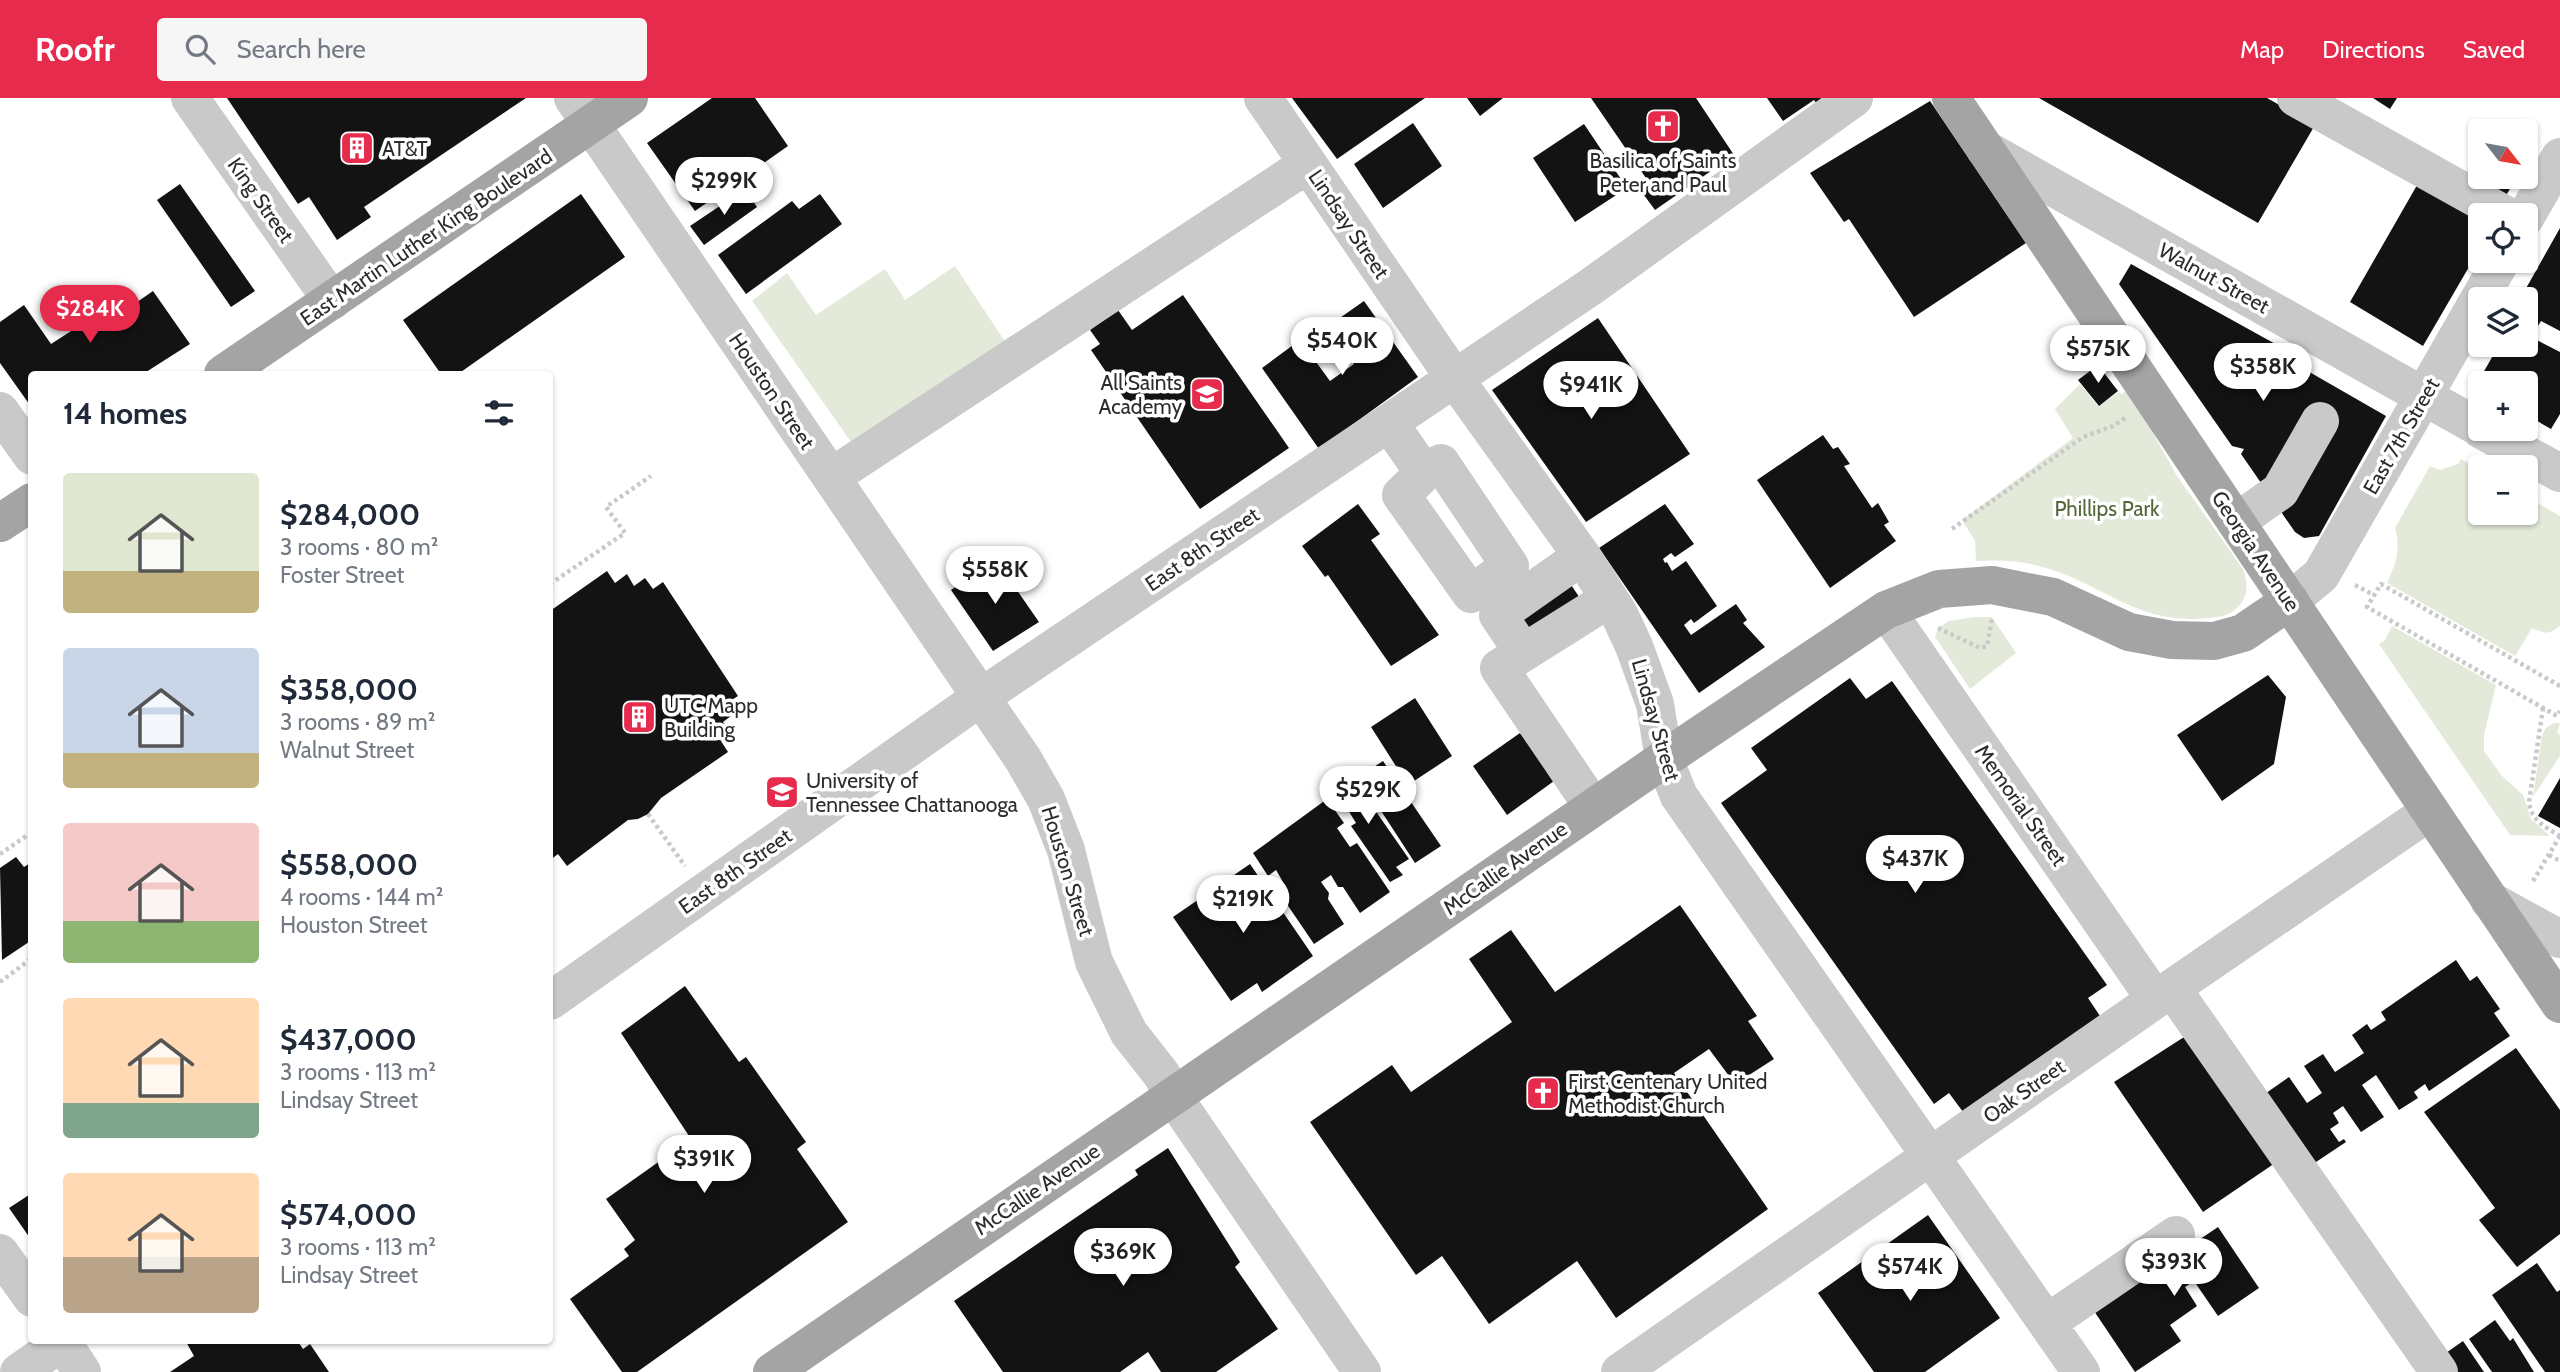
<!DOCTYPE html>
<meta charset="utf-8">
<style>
body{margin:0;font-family:Cabin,sans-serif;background:#f6f6f7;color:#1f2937;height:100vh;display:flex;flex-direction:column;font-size:26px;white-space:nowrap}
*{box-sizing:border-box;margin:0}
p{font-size:23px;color:#747a83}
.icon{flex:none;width:38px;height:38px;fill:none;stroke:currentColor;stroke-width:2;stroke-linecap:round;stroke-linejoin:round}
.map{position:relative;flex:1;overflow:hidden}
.details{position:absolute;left:28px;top:273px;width:525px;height:973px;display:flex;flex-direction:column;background:#fff;border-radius:7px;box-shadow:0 2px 5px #0004}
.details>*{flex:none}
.needle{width:46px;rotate:121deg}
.buttons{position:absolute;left:2468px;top:21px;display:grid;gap:14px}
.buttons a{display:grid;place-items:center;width:70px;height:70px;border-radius:7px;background:#fff;box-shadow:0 2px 5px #0004;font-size:35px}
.price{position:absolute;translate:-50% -60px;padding:0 16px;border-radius:24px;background:#fff;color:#222;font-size:23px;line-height:46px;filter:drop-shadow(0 2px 4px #0008)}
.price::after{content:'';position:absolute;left:50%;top:42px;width:21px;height:16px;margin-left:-10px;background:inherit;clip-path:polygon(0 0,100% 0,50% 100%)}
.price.selected{background:#e62b4d;color:#fff}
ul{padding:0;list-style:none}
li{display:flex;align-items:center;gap:21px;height:175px;padding:0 35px}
li span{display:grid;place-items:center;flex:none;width:196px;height:140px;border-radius:7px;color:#555}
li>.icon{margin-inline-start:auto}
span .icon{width:84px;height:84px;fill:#fffc;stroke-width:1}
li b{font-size:30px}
h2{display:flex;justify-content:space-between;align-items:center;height:84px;padding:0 35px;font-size:30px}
header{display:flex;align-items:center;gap:42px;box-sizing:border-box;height:98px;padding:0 35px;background:#e62b4d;color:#fff}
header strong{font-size:33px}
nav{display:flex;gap:38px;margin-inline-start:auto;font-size:24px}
.search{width:490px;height:63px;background:#f6f6f7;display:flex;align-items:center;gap:18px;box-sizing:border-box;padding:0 24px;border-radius:7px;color:#747a83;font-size:26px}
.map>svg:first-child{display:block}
.green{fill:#e4ead9}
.building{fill:#131313}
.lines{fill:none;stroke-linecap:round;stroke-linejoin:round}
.path{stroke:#c9c9c9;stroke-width:4.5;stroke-dasharray:3.5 3.5;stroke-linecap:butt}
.minor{stroke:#c9c9c9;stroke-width:38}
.major{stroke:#a4a4a4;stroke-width:38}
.labels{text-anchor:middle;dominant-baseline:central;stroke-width:7;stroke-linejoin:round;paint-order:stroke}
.poi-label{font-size:21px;fill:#2c2c2c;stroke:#fff;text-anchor:start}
.street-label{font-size:21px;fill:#2c2c2c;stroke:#fff}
.park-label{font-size:21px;fill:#546739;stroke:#fff}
</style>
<header>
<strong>Roofr</strong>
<div class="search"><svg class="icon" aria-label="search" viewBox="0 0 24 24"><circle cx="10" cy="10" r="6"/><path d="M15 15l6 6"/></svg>Search here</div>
<nav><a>Map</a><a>Directions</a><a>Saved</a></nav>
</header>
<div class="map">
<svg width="2560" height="1274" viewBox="0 0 2560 1274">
<rect width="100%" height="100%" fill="#fff"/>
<!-- green -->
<path class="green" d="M955 168 1006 245 856 351 752 203 787 175 816 217 885 171 905 202Z
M2080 286 2098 308 2119 294 2122 296 2132 289 2153 335 2177 378 2243 471C2248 485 2249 499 2237 510 2229 518 2219 519 2208 520 2134 528 2101 482 2035 467 2017 462 1996 462 1976 463L1975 443 1962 422 2073 340 2055 311Z
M2461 361 2480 372V415H2525V398L2560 418V527C2550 538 2544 535 2532 530L2515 558 2387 485C2396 465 2401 451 2395 430L2430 368 2440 372 2458 366Z
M1973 519H1992L2016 555 1970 591 1935 539 1938 530 1949 523Z
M2392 528 2496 587 2484 637V653L2502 678 2523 697 2531 721 2550 738 2510 737 2379 546 2385 542Z
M2554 625H2560L2557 635 2560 637V658L2533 699 2542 637 2546 630Z"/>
<!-- building -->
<path class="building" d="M227 0H526L364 109 371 119 337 142 309 99 298 106Z
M712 0H755L788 48 695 113 647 45Z
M1292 0H1425L1337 61Z
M1467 0H1503L1480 18Z
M1591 0H1696L1734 57 1655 112 1641 93 1650 86Z
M1767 0H1832L1819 9 1814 2 1783 23Z
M2039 0H2267L2315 27 2258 125Z
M2373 0H2397L2390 11Z
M1930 3 2026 145 1914 219 1849 121 1844 124 1810 75Z
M1413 25 1442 68 1383 110 1354 66Z
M1584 26 1627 90 1575 124 1533 60Z
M2525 42 2536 48 2525 65Z
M2480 54V79H2517L2501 106 2462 83Z
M2420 82 2480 119V150L2423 248 2350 204Z
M180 86 255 193 231 209 157 102Z
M745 91 757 109 704 147 690 128Z
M581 96 625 159 458 276H441L403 222Z
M820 96 842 126 746 196 718 157 792 103 799 111Z
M2560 130V233L2541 223 2536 231 2525 225V201H2520Z
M2131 166 2295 257 2292 264 2386 318 2319 438 2304 440 2295 434 2241 356 2244 351 2232 348 2119 186Z
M153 193 190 246 143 276H32V310L0 265V224L24 207 51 246 99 215 107 225Z
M1183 197 1289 350 1200 411 1091 252 1100 246 1090 232 1118 212 1132 232Z
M1364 203 1418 279 1319 351 1262 270 1300 242 1330 283 1354 266 1327 229Z
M1598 220 1690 356 1586 424 1492 292Z
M2525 236 2560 254V316L2551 331 2525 316V285H2480V292L2475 289 2499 247H2525Z
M2098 267 2118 293 2099 308 2078 282Z
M1823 337 1833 351 1838 349 1850 366 1844 368 1872 410 1878 405 1889 424 1884 427 1896 443 1830 490 1757 382Z
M1358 406 1380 436 1371 442 1439 537 1391 568 1328 477 1325 479 1302 448Z
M1665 406 1694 446 1675 459 1671 455 1663 461 1665 465 1667 464 1672 473 1686 463 1717 508 1694 525 1691 521 1684 527 1691 537 1736 506 1747 522 1743 525 1765 549 1699 595 1599 450Z
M996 462 1039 524 993 553 951 492Z
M607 473 615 485 627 476 634 488 645 480 653 491 663 484 738 598 727 605 735 615 723 624 731 635 721 643 728 654 661 700 648 716 638 721 628 722 567 768 558 756 550 762V513Z
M1565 478 1584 506 1529 546 1509 518Z
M2268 577 2286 599 2274 666 2222 703 2177 637Z
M1850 580 1866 601 1892 583 2107 887 2088 900 2102 921 1966 1018 1949 995 1934 1006 1721 705 1767 672 1751 650Z
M1415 600 1452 658 1408 687 1371 629Z
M1520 635 1554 683 1507 717 1473 668Z
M1383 663 1441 748 1415 765 1374 702 1378 699 1363 676Z
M1341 670 1370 714 1377 715 1409 761 1396 769 1403 777 1390 784 1351 728 1356 725 1345 707 1340 710 1321 685Z
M2560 680V730L2538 718Z
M1327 701 1344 725 1337 730 1350 749 1357 745 1390 794 1360 815 1343 789H1338L1331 777 1321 784 1329 795 1328 801 1344 826 1314 846 1280 796 1284 793 1280 787 1283 784 1276 772 1268 778 1253 755Z
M16 759 24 769 32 764V842L2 862 0 770Z
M1250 766 1313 858 1262 894 1257 885 1231 903 1173 819Z
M1680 807 1757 918 1748 923 1774 961 1735 986 1709 951 1674 975 1768 1111 1616 1220 1577 1163 1489 1226 1442 1158 1416 1177 1310 1024 1392 967 1411 994 1512 924 1469 861 1511 832 1555 894Z
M2456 862 2470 883 2477 878 2500 911 2494 915 2510 938 2429 993 2425 986 2414 994 2418 1000 2399 1012 2376 977 2362 987 2384 1019 2361 1034 2343 1008 2333 1015 2339 1025 2330 1031 2339 1044 2344 1041 2346 1044 2307 1070 2259 1000 2289 979 2307 1005 2322 995 2304 968 2323 956 2335 974 2364 955 2352 937 2367 926 2371 932 2386 922 2381 914Z
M685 888 739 964 746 959 806 1044 797 1051 848 1124 637 1274H622L570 1201 629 1158 624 1151 635 1142 606 1101 691 1041 621 935Z
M2195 932 2281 1061 2203 1114 2114 984Z
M2516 950 2560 1012V1136L2517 1169 2479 1122 2495 1110 2424 1014Z
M1168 1050 1240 1164 1235 1169 1278 1231 1216 1274H1161L1148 1254 1120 1274H1003L954 1203 1138 1077 1135 1072Z
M32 1095V1143L9 1110Z
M1928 1117 2000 1220 1925 1274H1874L1818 1195Z
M2218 1129 2259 1190 2218 1218 2194 1183 2185 1189 2197 1208 2170 1227 2181 1243 2135 1274 2094 1213Z
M2537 1165 2557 1194 2560 1192V1274H2545L2492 1197Z
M2495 1222 2510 1243 2513 1240 2534 1274H2492L2469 1241Z
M185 1242H297L303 1251 310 1246 329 1274H170L194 1258Z
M2463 1243 2484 1274H2444L2436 1262Z"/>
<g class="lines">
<!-- path -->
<path class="path" d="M1952 431 2083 339 2113 328 2127 319
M550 486 625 435 606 409 651 378
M2355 487 2374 497
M1938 530 1980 550 1987 548 1992 520
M2560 588 2381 486 2367 509 2557 618 2560 613
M2543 610 2529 704C2531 722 2545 729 2560 738
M648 716 685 768
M0 756 32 734
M2549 757 2560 763
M2533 783 2560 738
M0 884 32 860"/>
<!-- minor -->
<path class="minor" d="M190 0 332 203
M573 0 1023 661 1046 701 1066 752 1094 864 1129 935 1162 977 1173 998 1362 1274
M1263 0 1455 281 1582 458 1619 516 1634 548 1655 606 1664 661 1679 698 2081 1274
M2296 0 2506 117
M1985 51 2480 330
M2525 120 2560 59
M0 313 32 358
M1389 325 1424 375 1441 365 1510 468 1471 496 1401 397 1424 375
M2480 331 2560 375
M831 379 1308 66
M2236 424 2280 393 2320 323
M2290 503 2321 477 2501 163
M1886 512 2155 901
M1523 554 1498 517 1582 458
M1593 709 1499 570 1609 501
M2489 802 2560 841
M2172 890 2439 1274
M550 903 981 599 1589 190 1854 0
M0 1155 32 1200
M2047 1225 2176 1137
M61 1242 82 1274
M19 1274 65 1242
M1620 1274 2172 890 2429 714"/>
<!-- major -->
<path class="major" d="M1951 0 2560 906
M223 276 629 0
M0 425 32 404
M772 1274 1664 661 1886 512 1939 491 1992 487 2053 499 2129 534 2172 542 2214 543 2243 535 2290 503"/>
</g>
<!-- icons -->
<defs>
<g id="church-square" transform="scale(1.75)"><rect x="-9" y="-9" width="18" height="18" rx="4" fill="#e62b4d" stroke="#fff"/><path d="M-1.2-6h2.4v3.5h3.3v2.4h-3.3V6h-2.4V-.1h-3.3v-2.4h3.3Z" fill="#fff"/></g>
<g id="building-square" transform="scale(1.75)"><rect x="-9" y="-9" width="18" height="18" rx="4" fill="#e62b4d" stroke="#fff"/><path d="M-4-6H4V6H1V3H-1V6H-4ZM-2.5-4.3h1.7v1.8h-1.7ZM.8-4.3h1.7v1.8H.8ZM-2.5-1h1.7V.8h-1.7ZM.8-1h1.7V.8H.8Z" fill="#fff"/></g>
<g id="school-square" transform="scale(1.75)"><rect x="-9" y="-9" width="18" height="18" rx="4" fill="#e62b4d" stroke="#fff"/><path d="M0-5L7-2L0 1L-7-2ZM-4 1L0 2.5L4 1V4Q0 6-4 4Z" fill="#fff"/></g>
<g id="university-square" transform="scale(1.75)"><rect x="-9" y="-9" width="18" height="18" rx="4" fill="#e62b4d" stroke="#fff"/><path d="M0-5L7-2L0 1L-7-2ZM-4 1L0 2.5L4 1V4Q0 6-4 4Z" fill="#fff"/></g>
</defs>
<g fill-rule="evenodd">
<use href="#church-square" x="1663" y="28"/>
<use href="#building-square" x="357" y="50"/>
<use href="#school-square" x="1207" y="296"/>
<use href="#building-square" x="639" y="619"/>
<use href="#university-square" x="782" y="694"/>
<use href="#church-square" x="1543" y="995"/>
</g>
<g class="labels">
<!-- poi labels -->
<g class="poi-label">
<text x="382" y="50">AT&amp;T</text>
<text x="1663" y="62" text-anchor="middle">Basilica of Saints<tspan x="1663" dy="24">Peter and Paul</tspan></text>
<text x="1182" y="284" text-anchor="end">All Saints<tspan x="1182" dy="24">Academy</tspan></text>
<text x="664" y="607">UTC Mapp<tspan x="664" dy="24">Building</tspan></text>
<text x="806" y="682">University of<tspan x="806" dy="24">Tennessee Chattanooga</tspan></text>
<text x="1568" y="983">First Centenary United<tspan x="1568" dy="24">Methodist Church</tspan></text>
</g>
<!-- street labels -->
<g class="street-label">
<text transform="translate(261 102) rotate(55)">King Street</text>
<text transform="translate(1349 126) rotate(56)">Lindsay Street</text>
<text transform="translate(426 139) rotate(-34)">East Martin Luther King Boulevard</text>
<text transform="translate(2214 180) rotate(29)">Walnut Street</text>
<text transform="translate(772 293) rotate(56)">Houston Street</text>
<text transform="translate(2401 338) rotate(-60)">East 7th Street</text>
<text transform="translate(1202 451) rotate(-34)">East 8th Street</text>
<text transform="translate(2256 453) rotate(56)">Georgia Avenue</text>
<text transform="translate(1656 622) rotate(74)">Lindsay Street</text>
<text transform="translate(2021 707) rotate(55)">Memorial Street</text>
<text transform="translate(1505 770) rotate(-35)">McCallie Avenue</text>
<text transform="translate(735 773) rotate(-35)">East 8th Street</text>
<text transform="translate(1068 773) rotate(73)">Houston Street</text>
<text transform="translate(2024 993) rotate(-35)">Oak Street</text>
<text transform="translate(1037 1091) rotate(-34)">McCallie Avenue</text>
</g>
<!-- park labels -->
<g class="park-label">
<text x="2107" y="410">Phillips Park</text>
</g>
</g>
</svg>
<div class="buttons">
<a><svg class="needle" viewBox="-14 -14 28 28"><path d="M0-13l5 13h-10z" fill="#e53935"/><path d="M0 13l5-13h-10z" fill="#747a83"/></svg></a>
<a><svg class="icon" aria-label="locate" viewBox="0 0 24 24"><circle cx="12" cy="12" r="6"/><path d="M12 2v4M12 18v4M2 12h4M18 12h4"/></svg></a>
<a><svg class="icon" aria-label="layers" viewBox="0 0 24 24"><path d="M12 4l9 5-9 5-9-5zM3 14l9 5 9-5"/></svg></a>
<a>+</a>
<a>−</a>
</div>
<b class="price" style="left:724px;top:119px">$299K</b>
<b class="price selected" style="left:90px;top:247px">$284K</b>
<b class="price" style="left:1342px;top:279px">$540K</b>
<b class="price" style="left:2098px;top:287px">$575K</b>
<b class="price" style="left:2263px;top:305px">$358K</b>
<b class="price" style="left:1591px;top:323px">$941K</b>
<b class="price" style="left:995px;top:508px">$558K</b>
<b class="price" style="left:1368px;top:728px">$529K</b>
<b class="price" style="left:1915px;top:797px">$437K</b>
<b class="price" style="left:1243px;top:837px">$219K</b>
<b class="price" style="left:704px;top:1097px">$391K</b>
<b class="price" style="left:1123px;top:1190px">$369K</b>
<b class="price" style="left:2174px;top:1200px">$393K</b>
<b class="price" style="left:1910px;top:1205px">$574K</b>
<section class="details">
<h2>14 homes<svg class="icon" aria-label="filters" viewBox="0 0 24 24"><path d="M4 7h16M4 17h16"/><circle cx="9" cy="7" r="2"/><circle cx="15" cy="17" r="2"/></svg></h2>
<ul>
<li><span style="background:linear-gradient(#dfe7d0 70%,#c2b280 0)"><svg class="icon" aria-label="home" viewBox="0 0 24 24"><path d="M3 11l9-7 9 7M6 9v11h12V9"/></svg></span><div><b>$284,000</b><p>3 rooms · 80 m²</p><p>Foster Street</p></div></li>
<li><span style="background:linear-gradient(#c9d6e8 75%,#c2b280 0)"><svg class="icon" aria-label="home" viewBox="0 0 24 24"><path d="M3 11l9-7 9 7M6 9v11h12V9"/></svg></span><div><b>$358,000</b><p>3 rooms · 89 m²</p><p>Walnut Street</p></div></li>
<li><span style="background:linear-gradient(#f6c9c9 70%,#8fb573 0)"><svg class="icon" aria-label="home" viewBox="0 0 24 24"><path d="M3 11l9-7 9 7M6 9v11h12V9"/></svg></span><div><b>$558,000</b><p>4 rooms · 144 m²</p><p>Houston Street</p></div></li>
<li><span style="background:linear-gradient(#ffd9b3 75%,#7fa58c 0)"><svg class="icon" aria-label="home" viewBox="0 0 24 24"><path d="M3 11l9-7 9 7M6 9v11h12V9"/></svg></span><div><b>$437,000</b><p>3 rooms · 113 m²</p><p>Lindsay Street</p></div></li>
<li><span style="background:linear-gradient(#ffd9b3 60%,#b9a48a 0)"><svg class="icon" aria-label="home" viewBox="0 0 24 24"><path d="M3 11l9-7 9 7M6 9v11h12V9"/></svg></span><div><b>$574,000</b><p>3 rooms · 113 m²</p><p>Lindsay Street</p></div></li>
</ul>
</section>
</div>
